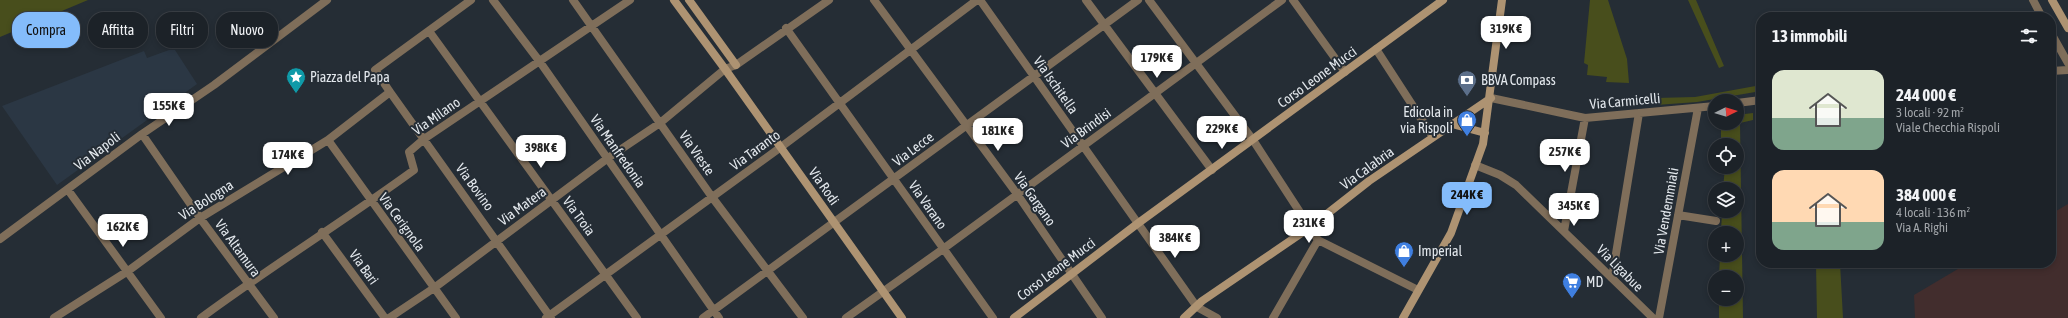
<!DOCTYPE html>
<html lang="it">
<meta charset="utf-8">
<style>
body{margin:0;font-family:"Asap Condensed",sans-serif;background:#292f34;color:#f1f3f6;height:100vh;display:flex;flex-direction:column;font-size:15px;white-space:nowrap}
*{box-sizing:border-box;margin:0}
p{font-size:13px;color:#a0a4a8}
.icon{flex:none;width:22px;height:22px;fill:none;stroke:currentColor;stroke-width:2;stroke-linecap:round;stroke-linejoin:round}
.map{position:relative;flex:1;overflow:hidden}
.details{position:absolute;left:1756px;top:12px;width:300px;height:256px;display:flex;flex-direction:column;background:#1c2228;border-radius:16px;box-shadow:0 2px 6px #0003,0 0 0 1px #3a3f45}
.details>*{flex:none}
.top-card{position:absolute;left:12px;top:12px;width:380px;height:36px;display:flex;gap:8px}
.needle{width:26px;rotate:85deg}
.controls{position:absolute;left:1708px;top:94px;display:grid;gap:8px}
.controls a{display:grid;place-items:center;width:36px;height:36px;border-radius:50%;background:#1c2228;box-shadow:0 2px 6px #0003,0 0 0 1px #3a3f45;font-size:20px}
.price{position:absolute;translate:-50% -34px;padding:0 9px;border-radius:8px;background:#fff;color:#222;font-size:13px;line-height:26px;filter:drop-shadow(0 1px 2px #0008)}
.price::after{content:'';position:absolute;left:50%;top:24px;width:12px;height:9px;margin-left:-6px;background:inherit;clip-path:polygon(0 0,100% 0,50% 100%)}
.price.active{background:#84bcfb;color:#111}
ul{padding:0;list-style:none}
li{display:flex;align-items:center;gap:12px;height:100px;padding:0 16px}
li span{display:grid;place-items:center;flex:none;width:112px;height:80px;border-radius:12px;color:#555}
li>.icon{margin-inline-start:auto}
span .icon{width:48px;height:48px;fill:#fffc;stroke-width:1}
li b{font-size:17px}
h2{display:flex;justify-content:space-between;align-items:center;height:48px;padding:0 16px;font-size:17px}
.tag{padding:0 14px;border-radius:16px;background:#1c2228;box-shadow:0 2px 6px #0003,0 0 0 1px #3a3f45;font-size:14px;line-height:36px}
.tag.active{background:#84bcfb;color:#111}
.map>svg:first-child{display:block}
.built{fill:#2b3744}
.education{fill:#422d2d}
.green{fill:#484e1c}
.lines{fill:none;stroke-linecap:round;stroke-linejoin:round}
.street{stroke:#7f6e5a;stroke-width:8}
.secondary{stroke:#ae9372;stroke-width:8}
.labels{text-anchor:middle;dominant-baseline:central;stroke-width:4;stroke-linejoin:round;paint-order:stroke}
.poi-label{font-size:14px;fill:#e2e7ec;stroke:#252d35;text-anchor:start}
.street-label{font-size:14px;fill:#e2e7ec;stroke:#252d35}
</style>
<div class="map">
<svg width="2068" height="318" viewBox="0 0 2068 318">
<rect width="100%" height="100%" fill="#252d35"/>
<!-- built -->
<path class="built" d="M169 50H175L197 84 57 185 2 106 144 51 147 58Z"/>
<!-- education -->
<path class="education" d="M2068 204V318H1915L1914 295 1968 263H2051V214Z"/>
<!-- green -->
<path class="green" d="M0 0H88L0 37Z
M1590 0H1608L1627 59 1629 83 1606 82 1607 77 1587 75 1588 65 1584 63Z
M1688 0H1696L1724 66 1719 68Z
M1761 85V91L1697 102 1656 105V98L1695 97Z
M1753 113V120L1740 123 1743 318H1719V299H1737V277H1719L1720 255H1737V233H1721L1722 211H1737V189H1723L1725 167H1737V145H1726V142L1721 139V123H1737V115Z
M1816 263H1840L1843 318H1817Z"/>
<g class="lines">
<!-- street -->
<path class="street" d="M493 0 540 62 719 318
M573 0 712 197 803 318
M874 0 1017 194 1102 318
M980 0 1197 307 1217 318
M1086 0 1212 170
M1149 0 1253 140 1318 240 1418 290
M1293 0 1345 72
M2033 0 2042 17
M786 28 993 318
M429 31 637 318
M2051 33 2068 63
M1376 49 1433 137
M2051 71 2068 70
M390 92 551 318
M1491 98 1585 118 1715 106
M1737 103 1761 100
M142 134 200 218 274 318
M328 140 456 318
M1475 165 1500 175 1516 185 1653 318
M68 190 161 318
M1678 215 1716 221
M1564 231 1585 118
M322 232 385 318
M0 239 142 134 214 85 327 0
M1612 278 1639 113
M54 318 128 271 200 218 328 140 390 92 375 70 471 0
M201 318C270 267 344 221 414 170L409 152 424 139 630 0
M389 318 434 288 608 158 660 123 725 69 736 65 829 0
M546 318 781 147 977 0
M703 318 1138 0
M846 318 943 249 1282 0
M1273 318 1318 240
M1659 318 1698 108"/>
<!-- secondary -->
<path class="secondary" d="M674 0 725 69 902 318
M689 0 736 65
M2052 0 2068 28
M1452 124 1485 133
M1014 318 1137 224 1443 0
M1184 318 1202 301 1309 228 1369 181 1491 98
M1403 318 1451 233 1483 144 1502 0"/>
</g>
<!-- icons -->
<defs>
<g id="sight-pin" transform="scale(1)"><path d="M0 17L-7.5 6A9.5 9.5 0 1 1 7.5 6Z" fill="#0f9aa8" stroke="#252d35"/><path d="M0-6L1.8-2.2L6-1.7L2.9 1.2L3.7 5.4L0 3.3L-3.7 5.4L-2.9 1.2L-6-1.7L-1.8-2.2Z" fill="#fff"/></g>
<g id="bank-pin" transform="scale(1)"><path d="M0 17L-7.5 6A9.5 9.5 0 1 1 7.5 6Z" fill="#5c6f8a" stroke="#252d35"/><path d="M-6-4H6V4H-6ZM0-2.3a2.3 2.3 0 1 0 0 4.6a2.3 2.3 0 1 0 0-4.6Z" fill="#fff"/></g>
<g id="shop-pin" transform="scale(1)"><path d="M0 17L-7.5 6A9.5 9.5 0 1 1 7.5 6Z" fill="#3f7fe0" stroke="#252d35"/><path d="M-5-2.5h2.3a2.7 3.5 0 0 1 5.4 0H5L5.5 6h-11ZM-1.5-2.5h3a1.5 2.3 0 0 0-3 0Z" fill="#fff"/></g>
<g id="supermarket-pin" transform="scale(1)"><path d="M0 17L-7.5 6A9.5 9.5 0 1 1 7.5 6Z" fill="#3f7fe0" stroke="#252d35"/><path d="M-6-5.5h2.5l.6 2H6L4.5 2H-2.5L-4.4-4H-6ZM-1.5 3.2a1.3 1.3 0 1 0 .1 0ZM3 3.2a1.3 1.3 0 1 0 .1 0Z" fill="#fff"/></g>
</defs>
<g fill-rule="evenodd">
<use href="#sight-pin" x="296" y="77"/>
<use href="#bank-pin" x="1467" y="80"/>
<use href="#shop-pin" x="1467" y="120"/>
<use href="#shop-pin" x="1404" y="251"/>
<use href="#supermarket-pin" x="1572" y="282"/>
</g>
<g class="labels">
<!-- poi labels -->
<g class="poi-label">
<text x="310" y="77">Piazza del Papa</text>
<text x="1481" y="80">BBVA Compass</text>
<text x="1453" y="112" text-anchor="end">Edicola in<tspan x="1453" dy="16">via Rispoli</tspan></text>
<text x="1418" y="251">Imperial</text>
<text x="1586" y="282">MD</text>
</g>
<!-- street labels -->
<g class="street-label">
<text transform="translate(1317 77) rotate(-36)">Corso Leone Mucci</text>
<text transform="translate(1056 85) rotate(55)">Via Ischitella</text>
<text transform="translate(1625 101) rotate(-5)">Via Carmicelli</text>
<text transform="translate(436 116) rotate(-35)">Via Milano</text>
<text transform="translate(1086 128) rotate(-36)">Via Brindisi</text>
<text transform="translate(913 149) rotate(-37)">Via Lecce</text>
<text transform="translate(755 150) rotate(-36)">Via Taranto</text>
<text transform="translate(97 151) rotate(-37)">Via Napoli</text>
<text transform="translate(618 151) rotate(55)">Via Manfredonia</text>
<text transform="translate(697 153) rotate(55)">Via Vieste</text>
<text transform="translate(1367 168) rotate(-36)">Via Calabria</text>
<text transform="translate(824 186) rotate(55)">Via Rodi</text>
<text transform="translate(475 187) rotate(54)">Via Bovino</text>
<text transform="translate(1035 199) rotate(55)">Via Gargano</text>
<text transform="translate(206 200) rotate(-33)">Via Bologna</text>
<text transform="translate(928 205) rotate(55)">Via Varano</text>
<text transform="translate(522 206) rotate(-36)">Via Matera</text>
<text transform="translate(1666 211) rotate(-80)">Via Vendemmiali</text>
<text transform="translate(579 216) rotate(54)">Via Troia</text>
<text transform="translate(402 222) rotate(54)">Via Cerignola</text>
<text transform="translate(238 248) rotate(54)">Via Altamura</text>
<text transform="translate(364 267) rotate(54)">Via Bari</text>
<text transform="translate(1620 268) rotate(45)">Via Ligabue</text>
<text transform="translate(1056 269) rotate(-37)">Corso Leone Mucci</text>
</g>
</g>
</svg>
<div class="controls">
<a><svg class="needle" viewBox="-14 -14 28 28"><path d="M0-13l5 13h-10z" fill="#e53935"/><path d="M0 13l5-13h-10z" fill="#a0a4a8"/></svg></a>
<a><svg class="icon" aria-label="locate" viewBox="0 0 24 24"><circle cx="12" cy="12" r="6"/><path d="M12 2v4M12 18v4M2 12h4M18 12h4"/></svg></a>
<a><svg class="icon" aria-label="layers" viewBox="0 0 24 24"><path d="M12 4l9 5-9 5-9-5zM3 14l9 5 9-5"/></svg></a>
<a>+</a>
<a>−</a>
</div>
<b class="price" style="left:1506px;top:50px">319K €</b>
<b class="price" style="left:1157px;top:79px">179K €</b>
<b class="price" style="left:169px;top:127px">155K €</b>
<b class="price" style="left:1222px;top:150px">229K €</b>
<b class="price" style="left:998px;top:152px">181K €</b>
<b class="price" style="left:541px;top:169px">398K €</b>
<b class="price" style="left:1565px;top:173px">257K €</b>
<b class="price" style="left:288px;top:176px">174K €</b>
<b class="price active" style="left:1467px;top:216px">244K €</b>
<b class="price" style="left:1574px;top:227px">345K €</b>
<b class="price" style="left:1309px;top:244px">231K €</b>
<b class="price" style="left:123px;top:248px">162K €</b>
<b class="price" style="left:1175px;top:259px">384K €</b>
<div class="top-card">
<a class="tag active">Compra</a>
<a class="tag">Affitta</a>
<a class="tag">Filtri</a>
<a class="tag">Nuovo</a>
</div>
<section class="details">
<h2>13 immobili<svg class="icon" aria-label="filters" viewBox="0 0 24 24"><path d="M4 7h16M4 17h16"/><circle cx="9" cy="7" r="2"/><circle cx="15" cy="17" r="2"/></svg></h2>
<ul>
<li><span style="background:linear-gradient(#dfe7d0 60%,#7fa58c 0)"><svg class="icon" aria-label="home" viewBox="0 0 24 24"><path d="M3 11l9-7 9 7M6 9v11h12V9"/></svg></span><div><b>244 000 €</b><p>3 locali · 92 m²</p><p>Viale Checchia Rispoli</p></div></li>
<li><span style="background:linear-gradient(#ffd9b3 65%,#7fa58c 0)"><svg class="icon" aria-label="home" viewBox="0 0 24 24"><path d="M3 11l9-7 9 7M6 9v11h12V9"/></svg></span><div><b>384 000 €</b><p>4 locali · 136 m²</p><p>Via A. Righi</p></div></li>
</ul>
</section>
</div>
